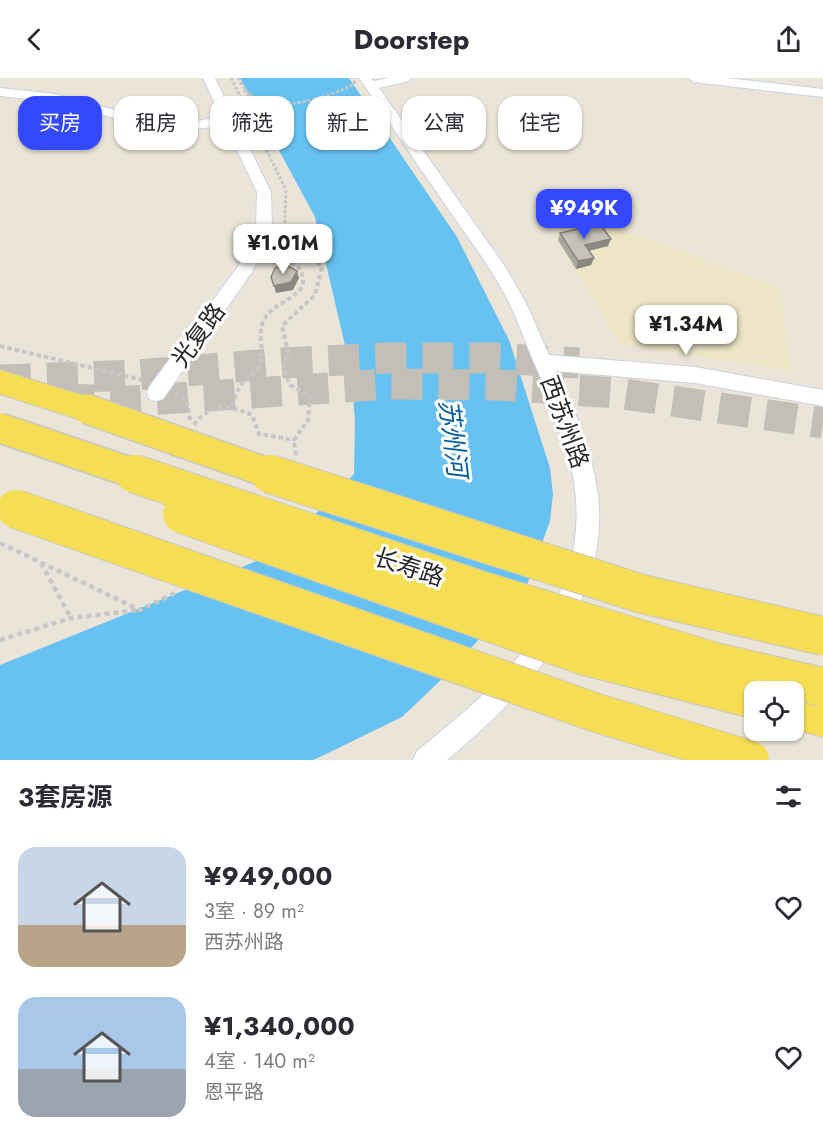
<!DOCTYPE html>
<html lang="zh">
<meta charset="utf-8">
<style>
body{margin:0;font-family:Jost,"Noto Sans SC",sans-serif;background:#f7f7f7;color:#2b2b33;height:100vh;display:flex;flex-direction:column;font-size:22px;white-space:nowrap}
*{box-sizing:border-box;margin:0}
p{font-size:20px;color:#7c7c81}
.icon{flex:none;width:33px;height:33px;fill:none;stroke:currentColor;stroke-width:2;stroke-linecap:round;stroke-linejoin:round}
.map{position:relative;height:682px;overflow:hidden}
.sheet{display:flex;flex-direction:column;background:#fff;flex:1}
.sheet>*{flex:none}
.guide{position:absolute;left:18px;top:18px;width:788px;height:54px;display:flex;gap:12px}
.tools{position:absolute;left:744px;top:603px;display:grid;gap:12px}
.tools a{display:grid;place-items:center;width:60px;height:60px;border-radius:12px;background:#fff;box-shadow:0 2px 4px #0004;font-size:30px}
.price{position:absolute;translate:-50% -51px;padding:0 14px;border-radius:12px;background:#fff;color:#222;font-size:20px;line-height:39px;filter:drop-shadow(0 2px 3px #0008)}
.price::after{content:'';position:absolute;left:50%;top:36px;width:18px;height:14px;margin-left:-9px;background:inherit;clip-path:polygon(0 0,100% 0,50% 100%)}
.price.selected{background:#3348ff;color:#fff}
ul{padding:0;list-style:none}
li{display:flex;align-items:center;gap:18px;height:150px;padding:0 18px}
li span{display:grid;place-items:center;flex:none;width:168px;height:120px;border-radius:18px;color:#555}
li>.icon{margin-inline-start:auto}
span .icon{width:72px;height:72px;fill:#fffc;stroke-width:1}
li b{font-size:26px}
h2{display:flex;justify-content:space-between;align-items:center;height:72px;padding:0 18px;font-size:26px}
.chip{padding:0 21px;border-radius:18px;background:#fff;box-shadow:0 2px 4px #0004;font-size:21px;line-height:54px}
.chip.selected{background:#3348ff;color:#fff}
header{display:flex;justify-content:space-between;align-items:center;height:78px;padding:0 18px;background:#fff;font-size:27px;font-weight:700}
.map>svg:first-child{display:block}
.education{fill:#eee5c7}
.water{fill:#67c2f2}
.lines{fill:none;stroke-linecap:round;stroke-linejoin:round}
.trunk-tunnel{stroke:#c4bfb6;stroke-width:31;stroke-dasharray:31 16;stroke-linecap:butt}
.minor-casing{stroke:#ced0e2;stroke-width:2}
.primary-casing{stroke:#c7c7c7;stroke-width:2}
.path-far2{stroke:#c7c7c7;stroke-width:3;stroke-dasharray:3 2;stroke-linecap:butt}
.path-far1{stroke:#c7c7c7;stroke-width:4;stroke-dasharray:4.5 3;stroke-linecap:butt}
.path{stroke:#c7c7c7;stroke-width:4.5;stroke-dasharray:5 4;stroke-linecap:butt}
.minor{fill:#fff;fill-rule:evenodd}
.primary{fill:#f5dd54;fill-rule:evenodd}
.primary-bridge-far1-casing{stroke:#c7c7c7;stroke-width:32;stroke-linecap:butt}
.primary-bridge-casing{stroke:#c7c7c7;stroke-width:40;stroke-linecap:butt}
.path-bridge{stroke:#c7c7c7;stroke-width:3;stroke-dasharray:3 2;stroke-linecap:butt}
.primary-bridge-far1{stroke:#f5dd54;stroke-width:29}
.primary-bridge{stroke:#f5dd54;stroke-width:38}
.wall{fill:#aaa89e}
.shaded-wall{fill:#8b8881}
.building{fill:#c6c3b8;stroke:#8b8881;stroke-width:1.5}
.labels{text-anchor:middle;dominant-baseline:central;stroke-width:6;stroke-linejoin:round;paint-order:stroke}
.street-label{font-size:24px;fill:#282828;stroke:#fff}
.water-label{font-size:26px;font-style:italic;fill:#085d9c;stroke:#fff}
</style>
<header><svg class="icon" aria-label="back" viewBox="0 0 24 24"><path d="M15 5l-7 7 7 7"/></svg>Doorstep<svg class="icon" aria-label="share" viewBox="0 0 24 24"><path d="M12 15V3M7 8l5-5 5 5M5 13v7h14v-7"/></svg></header>
<div class="map">
<svg width="823" height="682" viewBox="0 0 823 682">
<rect width="100%" height="100%" fill="#ebe5d9"/>
<!-- education -->
<path class="education" d="M574 146 617 152 652 162 780 210 791 293 619 266 554 156 576 150Z"/>
<!-- water -->
<path class="water" d="M240 0H349L457 159 509 262 550 390 553 416 550 443 525 512 443 600 402 639 322 678 313 682H0V587L279 474 354 396 355 343 351 293 315 139Z"/>
<g class="lines">
<!-- trunk-tunnel -->
<path class="trunk-tunnel" d="M0 302 138 297 282 285 388 280H493L579 285
M63 321 132 323 390 306 498 307 617 315 823 345"/>
<!-- minor casing -->
<g class="minor-casing">
<path id="minor" d="M203 0H215L271 114 272 152 252 194 163 321 156 323 149 321 147 315 149 309 239 187 256 152 257 114 225 47 171 55 54 24 0 18V10L55 16 171 47 221 39Z
M359 0H371L374 3 389 0H411L409 3 379 10 506 190 526 225 549 277 695 289 823 312V328L695 305 556 293C575 332 592 373 598 417 611 527 524 618 447 682H413L417 673C475 626 537 575 564 504 593 429 567 358 536 289 525 265 517 238 504 215 485 180 460 149 438 116 411 78 386 38 359 0Z
M688 0H727L823 11V19L694 4Z"/>
</g>
<!-- primary casing -->
<g class="primary-casing">
<path id="primary" d="M0 292 98 322 103 331 98 340 87 344 0 316Z
M794 610 823 617V659L794 651V614H787Z"/>
</g>
<!-- path-far2 -->
<path class="path-far2" d="M231 0 286 112 284 162 281 174
M244 12 255 27 247 29
M278 159 310 174"/>
<!-- path-far1 -->
<path class="path-far1" d="M0 268 143 302
M175 315 187 322 190 342
M232 328C235 319 238 310 244 303 250 297 258 294 260 286 265 271 256 254 265 240 274 225 294 223 303 207 304 190 295 185 280 179L281 173
M194 347C210 325 229 327 252 337L259 356 294 362
M296 377 294 362 308 342 310 317 290 307 284 291 288 274 282 248 315 217 322 189 307 173"/>
<!-- path -->
<path class="path" d="M0 465 140 532 175 515
M41 485 71 540
M0 562 71 540 139 532"/>
<!-- minor -->
<use href="#minor" class="minor"/>
<!-- primary -->
<use href="#primary" class="primary"/>
<!-- primary-bridge-far1 casing -->
<g class="primary-bridge-far1-casing">
<path id="primary-bridge-far1" d="M87 331 274 397
M0 350 139 397"/>
</g>
<!-- primary-bridge casing -->
<g class="primary-bridge-casing">
<path id="primary-bridge" d="M135 396 480 512 715 584 823 609
M270 396 642 516 823 558
M16 431 597 635 750 682
M182 436 585 578 754 621"/>
</g>
<!-- path-bridge -->
<path class="path-bridge" d="M238 0C243 8 248 17 257 21 285 33 328 20 354 6L355 0"/>
<!-- primary-bridge-far1 -->
<use href="#primary-bridge-far1" class="primary-bridge-far1"/>
<!-- primary-bridge -->
<use href="#primary-bridge" class="primary-bridge"/>
</g>
<!-- wall -->
<path class="wall" d="M560 155 608 168 589 173 591 187 576 191 558 162Z"/>
<!-- shaded-wall -->
<path class="shaded-wall" d="M611 161 608 168 583 174 585 167Z
M594 180 591 187 576 191 578 183Z
M297 193 299 200 293 212 276 215 274 208Z"/>
<!-- building -->
<path class="building" d="M600 146 611 161 585 167 594 180 578 183 560 155Z
M284 186 297 193 291 204 274 208 271 199 275 190Z"/>
<g class="labels">
<!-- street labels -->
<g class="street-label">
<text transform="translate(198 257) rotate(-54)">光复路</text>
<text transform="translate(565 344) rotate(70)">西苏州路</text>
<text transform="translate(409 489) rotate(18)">长寿路</text>
</g>
<!-- water labels -->
<g class="water-label">
<text transform="translate(453 360) rotate(83)">苏州河</text>
</g>
</g>
</svg>
<div class="tools">
<a><svg class="icon" aria-label="locate" viewBox="0 0 24 24"><circle cx="12" cy="12" r="6"/><path d="M12 2v4M12 18v4M2 12h4M18 12h4"/></svg></a>
</div>
<b class="price selected" style="left:584px;top:162px">¥949K</b>
<b class="price" style="left:283px;top:197px">¥1.01M</b>
<b class="price" style="left:686px;top:278px">¥1.34M</b>
<div class="guide">
<a class="chip selected">买房</a>
<a class="chip">租房</a>
<a class="chip">筛选</a>
<a class="chip">新上</a>
<a class="chip">公寓</a>
<a class="chip">住宅</a>
</div>
</div>
<section class="sheet">
<h2>3套房源<svg class="icon" aria-label="filters" viewBox="0 0 24 24"><path d="M4 7h16M4 17h16"/><circle cx="9" cy="7" r="2"/><circle cx="15" cy="17" r="2"/></svg></h2>
<ul>
<li><span style="background:linear-gradient(#c9d6e8 65%,#b9a48a 0)"><svg class="icon" aria-label="home" viewBox="0 0 24 24"><path d="M3 11l9-7 9 7M6 9v11h12V9"/></svg></span><div><b>¥949,000</b><p>3室 · 89 m²</p><p>西苏州路</p></div><svg class="icon" aria-label="heart" viewBox="0 0 24 24"><path d="M12 20l-8-8c-3-5 5-10 8-4 3-6 11-1 8 4z"/></svg></li>
<li><span style="background:linear-gradient(#a9c7e8 60%,#9aa5b1 0)"><svg class="icon" aria-label="home" viewBox="0 0 24 24"><path d="M3 11l9-7 9 7M6 9v11h12V9"/></svg></span><div><b>¥1,340,000</b><p>4室 · 140 m²</p><p>恩平路</p></div><svg class="icon" aria-label="heart" viewBox="0 0 24 24"><path d="M12 20l-8-8c-3-5 5-10 8-4 3-6 11-1 8 4z"/></svg></li>
</ul>
</section>
